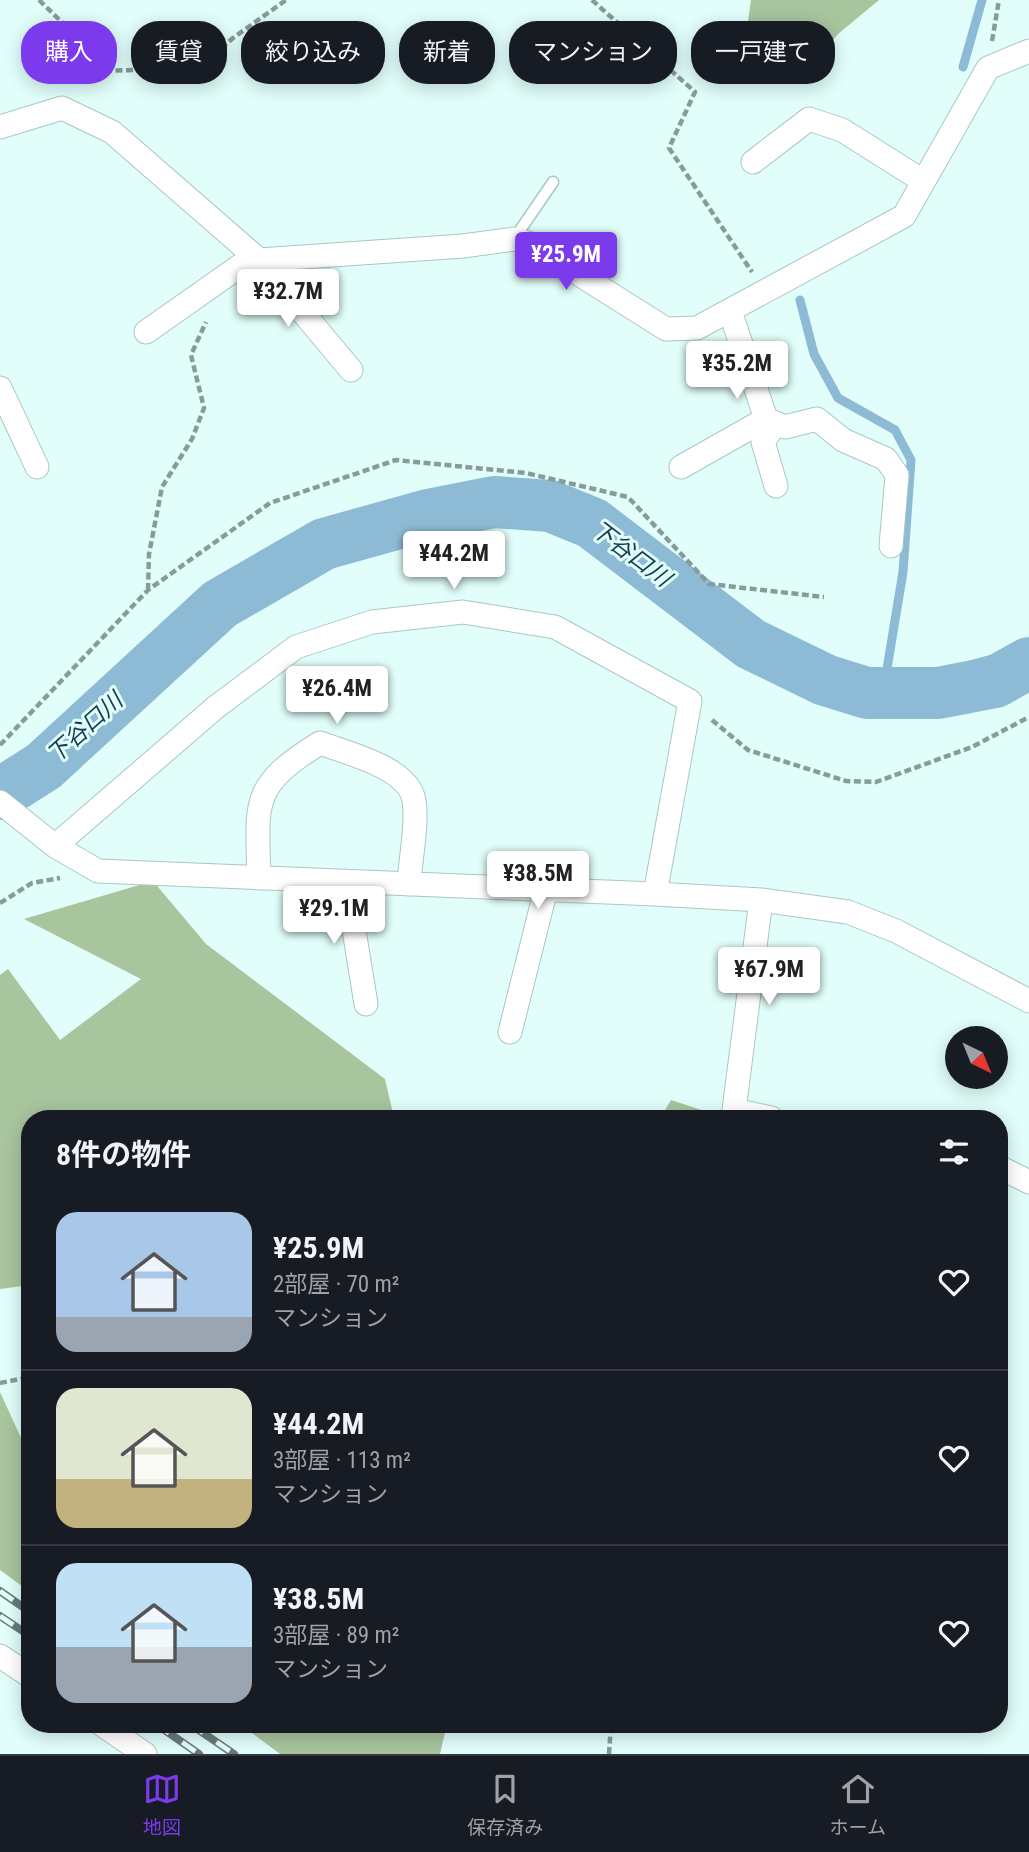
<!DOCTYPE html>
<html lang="ja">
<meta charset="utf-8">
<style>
body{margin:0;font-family:"Roboto Condensed","Noto Sans JP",sans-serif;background:#20242c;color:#f1f3f6;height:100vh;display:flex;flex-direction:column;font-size:26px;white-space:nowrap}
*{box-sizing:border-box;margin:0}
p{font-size:23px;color:#9ea1a6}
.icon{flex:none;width:38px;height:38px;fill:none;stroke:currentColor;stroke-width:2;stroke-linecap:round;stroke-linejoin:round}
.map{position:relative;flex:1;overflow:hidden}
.side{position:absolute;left:21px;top:1110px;width:987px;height:623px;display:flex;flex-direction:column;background:#171b24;border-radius:28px;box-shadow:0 4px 18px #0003}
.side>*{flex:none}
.banner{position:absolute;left:21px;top:21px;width:987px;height:63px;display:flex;gap:14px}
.needle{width:46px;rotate:137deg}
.tools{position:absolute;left:945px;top:1026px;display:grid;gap:14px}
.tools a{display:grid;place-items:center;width:63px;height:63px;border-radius:50%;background:#171b24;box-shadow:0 4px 18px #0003;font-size:35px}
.price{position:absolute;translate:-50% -60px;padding:0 16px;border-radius:7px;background:#fff;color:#222;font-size:23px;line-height:46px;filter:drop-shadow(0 2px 4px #0008)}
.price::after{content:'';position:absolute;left:50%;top:42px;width:21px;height:16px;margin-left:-10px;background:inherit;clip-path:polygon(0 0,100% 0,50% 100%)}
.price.selected{background:#7c3aed;color:#fff}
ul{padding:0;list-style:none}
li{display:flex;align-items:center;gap:21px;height:175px;padding:0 35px}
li+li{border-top:2px solid #363941}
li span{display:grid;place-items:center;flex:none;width:196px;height:140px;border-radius:21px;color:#555}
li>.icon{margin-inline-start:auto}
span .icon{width:84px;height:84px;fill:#fffc;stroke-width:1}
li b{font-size:30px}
h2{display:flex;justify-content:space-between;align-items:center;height:84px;padding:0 35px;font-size:30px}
.pill{padding:0 24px;border-radius:28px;background:#171b24;box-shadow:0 4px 18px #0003;font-size:24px;line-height:63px}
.pill.selected{background:#7c3aed;color:#fff}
.tabs{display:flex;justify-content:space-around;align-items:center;height:98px;border-top:2px solid #363941;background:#171b24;font-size:19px;color:#9ea1a6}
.tabs a{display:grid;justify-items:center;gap:4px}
.tabs .selected{color:#7c3aed}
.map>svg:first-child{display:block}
.forest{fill:#a8c59e}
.water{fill:#8dbbd6}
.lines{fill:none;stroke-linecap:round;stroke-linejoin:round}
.stream{stroke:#8dbbd6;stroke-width:9}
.river{stroke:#8dbbd6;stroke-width:52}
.service-casing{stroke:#abc7c3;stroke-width:13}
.minor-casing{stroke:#abc7c3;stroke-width:25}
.path{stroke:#869c99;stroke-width:4.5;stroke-dasharray:7 3.5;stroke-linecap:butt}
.service{stroke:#fff;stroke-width:10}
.minor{stroke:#fff;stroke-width:23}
.rail-casing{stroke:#687b78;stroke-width:8}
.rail{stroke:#e1fefa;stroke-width:5;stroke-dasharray:16;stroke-linecap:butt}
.labels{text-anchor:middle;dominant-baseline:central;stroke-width:6;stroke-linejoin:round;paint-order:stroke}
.water-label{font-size:23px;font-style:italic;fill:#143b4e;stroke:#e1fefa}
</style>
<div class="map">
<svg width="1029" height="1754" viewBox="0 0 1029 1754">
<rect width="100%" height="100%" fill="#e1fefa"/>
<!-- forest -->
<path class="forest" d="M751 0H879L838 34 824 50 775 69 744 48Z
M153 881 206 944 385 1079 394 1118H30V1285L0 1289V975L8 969 60 1040 141 979 24 919Z
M671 1100 726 1118H660Z
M0 1392 22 1440 30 1438V1513L23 1520 30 1549V1592L0 1570Z
M240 1724H447L440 1754H280Z"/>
<!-- water -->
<path class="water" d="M1029 641V666L902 679 1015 648Z"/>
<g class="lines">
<!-- stream -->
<path class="stream" d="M963 67 982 0
M800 300 814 354 838 398 895 430 911 460 903 572 883 693"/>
<!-- river -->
<path class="river" d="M0 794 44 766 220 604 324 544 428 515 494 502 550 506 592 523 751 644 825 680 867 693H938L995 682 1029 663"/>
<!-- service casing -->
<g class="service-casing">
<path id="service" d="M514 239 553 182"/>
</g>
<!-- minor casing -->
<g class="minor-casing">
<path id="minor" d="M0 127 62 108 112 132 259 260 463 246 514 239 531 244 666 329 697 328 904 216 988 68 1029 51
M753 162 809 119 842 130 923 181
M259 260 351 370
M146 332 254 256
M0 388 37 467
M766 419 785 427 817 419 843 440 886 459 897 475 891 546
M776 423 763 442 776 486
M681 467 766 419 730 311
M0 802 55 846 98 871 655 894 761 900 848 912 896 931 1029 1001
M55 846 216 707 296 647 372 622 463 612 555 627 690 701 655 894
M259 878C257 802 250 786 320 743 347 753 410 768 414 801 418 824 410 860 409 884
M346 881 366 1004
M761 900 734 1110 771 1118
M510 1032 546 889
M999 1167 1029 1182
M0 1656 30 1676
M101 1724 145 1754"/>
</g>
<!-- path -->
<path class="path" d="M39 0 72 32 63 83
M592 0 695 92 669 148 752 272
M992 41 999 0
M63 72 133 70 192 74 233 38 286 0
M148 590 149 554 162 487 192 439 204 408 191 355 206 322
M712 720 748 750 846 781 876 782 972 747 1029 717
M0 745 148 590 270 503 396 460 526 473 628 497 709 584 824 597
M0 903 32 883 60 878
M0 1383 30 1377
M609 1754 611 1724"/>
<!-- service -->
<use href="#service" class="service"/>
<!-- minor -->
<use href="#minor" class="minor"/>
<!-- rail casing -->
<g class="rail-casing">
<path id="rail" d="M0 1591 30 1612
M0 1616 30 1636
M156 1724 199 1754
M190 1724 234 1754"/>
</g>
<!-- rail -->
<use href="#rail" class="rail"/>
</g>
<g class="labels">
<!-- water labels -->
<g class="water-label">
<text transform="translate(631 554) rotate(37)">下谷口川</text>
<text transform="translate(85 728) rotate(-42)">下谷口川</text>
</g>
</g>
</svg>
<div class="tools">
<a><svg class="needle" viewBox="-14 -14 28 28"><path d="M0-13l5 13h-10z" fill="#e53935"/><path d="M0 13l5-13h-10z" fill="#9ea1a6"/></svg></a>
</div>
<b class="price selected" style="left:566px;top:292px">¥25.9M</b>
<b class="price" style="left:288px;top:329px">¥32.7M</b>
<b class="price" style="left:737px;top:401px">¥35.2M</b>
<b class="price" style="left:454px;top:591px">¥44.2M</b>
<b class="price" style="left:337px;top:726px">¥26.4M</b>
<b class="price" style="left:538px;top:911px">¥38.5M</b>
<b class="price" style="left:334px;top:946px">¥29.1M</b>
<b class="price" style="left:769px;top:1007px">¥67.9M</b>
<div class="banner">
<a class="pill selected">購入</a>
<a class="pill">賃貸</a>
<a class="pill">絞り込み</a>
<a class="pill">新着</a>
<a class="pill">マンション</a>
<a class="pill">一戸建て</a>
</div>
<section class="side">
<h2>8件の物件<svg class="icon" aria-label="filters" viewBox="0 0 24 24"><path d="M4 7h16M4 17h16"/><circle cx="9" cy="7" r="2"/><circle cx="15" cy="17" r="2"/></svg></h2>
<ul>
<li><span style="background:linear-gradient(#a9c7e8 75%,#9aa5b1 0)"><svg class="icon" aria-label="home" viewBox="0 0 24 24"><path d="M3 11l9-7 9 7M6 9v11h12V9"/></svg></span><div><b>¥25.9M</b><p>2部屋 · 70 m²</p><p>マンション</p></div><svg class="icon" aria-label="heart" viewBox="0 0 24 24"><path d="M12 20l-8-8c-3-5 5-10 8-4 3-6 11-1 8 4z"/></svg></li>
<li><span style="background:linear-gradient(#dfe7d0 65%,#c2b280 0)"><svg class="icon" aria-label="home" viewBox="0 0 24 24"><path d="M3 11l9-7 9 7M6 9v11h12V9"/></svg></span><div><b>¥44.2M</b><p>3部屋 · 113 m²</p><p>マンション</p></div><svg class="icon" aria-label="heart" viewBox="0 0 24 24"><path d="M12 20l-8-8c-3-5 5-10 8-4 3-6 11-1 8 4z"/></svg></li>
<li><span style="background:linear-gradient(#bfe0f5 60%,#9aa5b1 0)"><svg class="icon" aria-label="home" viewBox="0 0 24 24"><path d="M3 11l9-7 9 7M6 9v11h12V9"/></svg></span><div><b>¥38.5M</b><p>3部屋 · 89 m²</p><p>マンション</p></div><svg class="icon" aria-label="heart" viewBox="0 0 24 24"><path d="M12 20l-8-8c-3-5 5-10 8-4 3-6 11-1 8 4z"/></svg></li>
</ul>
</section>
</div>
<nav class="tabs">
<a class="selected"><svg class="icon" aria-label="map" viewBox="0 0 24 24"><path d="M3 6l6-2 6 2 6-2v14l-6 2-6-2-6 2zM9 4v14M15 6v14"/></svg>地図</a>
<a><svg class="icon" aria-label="saved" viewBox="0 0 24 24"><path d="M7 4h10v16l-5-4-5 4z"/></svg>保存済み</a>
<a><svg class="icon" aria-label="home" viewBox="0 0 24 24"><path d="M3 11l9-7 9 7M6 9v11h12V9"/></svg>ホーム</a>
</nav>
